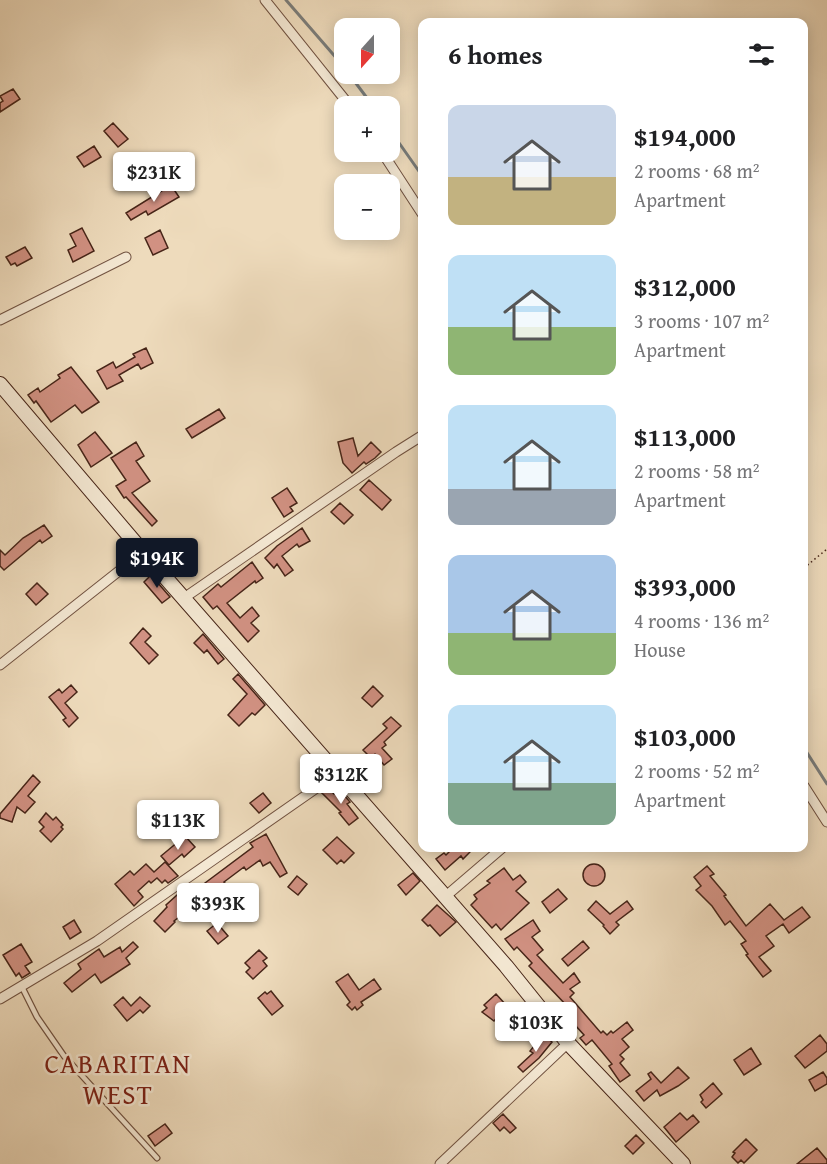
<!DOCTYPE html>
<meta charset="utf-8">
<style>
body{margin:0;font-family:"Gentium Book Plus",serif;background:#f2f2f2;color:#202124;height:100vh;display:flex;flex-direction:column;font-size:22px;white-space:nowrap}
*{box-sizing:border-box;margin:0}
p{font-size:20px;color:#757577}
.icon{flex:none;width:33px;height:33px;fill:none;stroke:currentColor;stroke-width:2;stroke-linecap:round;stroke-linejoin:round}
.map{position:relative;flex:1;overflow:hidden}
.drawer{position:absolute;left:418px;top:18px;width:390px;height:834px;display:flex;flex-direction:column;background:#fff;border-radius:12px;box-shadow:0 3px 15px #0003}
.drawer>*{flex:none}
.needle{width:39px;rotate:201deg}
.controls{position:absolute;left:334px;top:18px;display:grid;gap:12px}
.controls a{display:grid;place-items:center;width:66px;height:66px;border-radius:12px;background:#fff;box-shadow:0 3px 15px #0003;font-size:30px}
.price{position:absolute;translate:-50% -51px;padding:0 14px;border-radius:6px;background:#fff;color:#222;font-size:20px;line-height:39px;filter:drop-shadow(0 2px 3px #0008)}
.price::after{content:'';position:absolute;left:50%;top:36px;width:18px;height:14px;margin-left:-9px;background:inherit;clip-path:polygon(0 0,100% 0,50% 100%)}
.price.on{background:#111827;color:#fff}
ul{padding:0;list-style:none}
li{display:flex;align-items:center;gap:18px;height:150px;padding:0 30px}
li span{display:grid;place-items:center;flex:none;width:168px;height:120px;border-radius:12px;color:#555}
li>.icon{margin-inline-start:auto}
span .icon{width:72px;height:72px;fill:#fffc;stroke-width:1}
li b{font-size:26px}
h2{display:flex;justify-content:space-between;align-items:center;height:72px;padding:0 30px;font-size:26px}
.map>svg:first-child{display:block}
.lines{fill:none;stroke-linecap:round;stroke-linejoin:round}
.stream{stroke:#7b7d7a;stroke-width:3}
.building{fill:#d19182;stroke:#472518;stroke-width:1.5}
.lane-casing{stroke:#715241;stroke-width:7}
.street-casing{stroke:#715241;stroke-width:11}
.secondary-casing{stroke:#472518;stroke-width:16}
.path{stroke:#472518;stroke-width:1.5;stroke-dasharray:1.5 3;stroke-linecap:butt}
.lane{stroke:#f4e8d3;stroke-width:4.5}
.street{stroke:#f4e8d3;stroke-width:9}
.secondary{stroke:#f4e8d3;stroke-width:14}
.labels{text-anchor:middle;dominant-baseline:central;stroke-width:5;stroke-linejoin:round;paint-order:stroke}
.quarter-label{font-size:27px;letter-spacing:1.5px;fill:#7a1f14;stroke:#f4e8d3}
</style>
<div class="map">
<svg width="827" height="1164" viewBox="0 0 827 1164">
<rect width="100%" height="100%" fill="#eedbbc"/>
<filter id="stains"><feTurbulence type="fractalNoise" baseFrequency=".00333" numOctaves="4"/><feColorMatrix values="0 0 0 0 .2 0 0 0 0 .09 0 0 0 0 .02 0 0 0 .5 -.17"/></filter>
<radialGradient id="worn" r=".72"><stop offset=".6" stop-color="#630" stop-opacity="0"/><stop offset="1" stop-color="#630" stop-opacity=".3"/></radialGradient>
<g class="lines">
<!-- stream -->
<path class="stream" d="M286 0 345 68
M349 74 373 106
M390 130 423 177
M804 748 827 784"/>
</g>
<!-- building -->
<path class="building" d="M13 89 20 99 0 112V103L3 101 0 96Z
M113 123 128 139 118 147 104 131Z
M94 146 101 157 84 167 77 157Z
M171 185 179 197 148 215 146 211 131 220 126 213Z
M82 228 94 251 73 262 68 250 76 246 70 234Z
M160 230 168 248 153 255 145 238Z
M25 247 32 258 17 266 15 263 11 265 6 257Z
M146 348 153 363 141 369 138 364 119 375 123 381 107 389 97 371 113 362 116 368 135 357 133 354Z
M71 367 99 402 82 413 75 405 51 422 36 401 34 403 28 395 38 388 40 392 60 378 58 375Z
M219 409 225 418 192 438 186 429Z
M95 432 112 453 91 467 78 445Z
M353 438 358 456 371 442 381 452 375 458 366 464 364 462 352 473 343 463 338 442Z
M136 442 144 456 136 461 150 481 132 493 157 521 152 526 126 497 124 498 116 486 126 480 111 458Z
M369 480 391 500 382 510 360 490Z
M287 488 297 503 290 507 293 511 284 517 272 498Z
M340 503 353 515 344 524 331 512Z
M44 525 52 536 42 543 40 540 4 570 0 566V550L5 555 23 538Z
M302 528 310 541 299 547 297 544 282 556 293 570 285 576 277 564 274 568 265 558 277 546Z
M252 562 263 578 256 583 255 581 227 603 240 618 252 607 259 616 251 623 259 631 248 642 217 606 213 609 203 597 218 584 221 587Z
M151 575 170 597 162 603 144 582Z
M37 583 48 594 36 605 26 594Z
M143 628 151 636 145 642 158 655 149 664 130 643Z
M203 634 224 659 218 664 207 650 204 653 194 643Z
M238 674 265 705 255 715 252 713 239 726 228 715 247 694 233 679Z
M71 685 77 692 65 703 78 718 69 727 63 720 66 718 49 697 59 689 62 693Z
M373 686 383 696 372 707 362 698Z
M391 717 401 726 384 742 386 745 382 748 392 759 384 765 375 754 371 758 363 750 387 728 383 724Z
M33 775 40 782 28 796 35 802 25 813 17 807 12 822 0 818V814Z
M328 788 334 794 339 789 350 802 347 804 358 818 349 825 339 813 341 812 322 793Z
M263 793 271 803 259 813 250 803Z
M46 813 53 820 56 817 63 825 61 827 63 829 51 842 40 831 44 827 39 822Z
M266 834 287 873 280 877 270 862 263 866 260 860 246 870 244 867 224 882 227 885 217 895 205 883 253 847 250 843Z
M185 836 195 847 184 857 182 854 169 865 161 856Z
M337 837 354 853 344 863 341 860 337 864 323 850Z
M453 848H471L468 849 470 852 463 859 461 856 445 870 436 859 444 853 446 855Z
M165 862 178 876 168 883 165 880 162 883 157 878 151 883 149 881 138 891 143 897 134 906 115 884 130 871 134 875 146 864 154 872Z
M583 875a11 11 0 1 1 22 0a11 11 0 1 1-22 0Z
M707 866 714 874 710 876 726 895 724 896 746 926 770 904 784 920 802 907 810 917 789 933 783 924 766 936 774 946 759 957 771 971 763 977 746 955 748 954 741 944 746 941 730 921 725 925 712 906 696 890 701 886 694 877Z
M504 868 513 880 520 875 526 882 516 891 529 903 501 930 496 924 492 928 471 905 477 899 474 895 490 883 487 881Z
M413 873 420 881 406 895 398 885Z
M297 876 307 884 298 895 288 887Z
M187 886 196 898 186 906 188 910 174 921 175 922 165 932 154 921 167 907 166 905Z
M558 889 567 899 550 913 542 902Z
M596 901 610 914 627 901 633 909 616 922 619 925 610 934 603 926 604 925 588 910Z
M437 905 456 922 440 936 430 925 428 926 422 920Z
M74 920 81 932 70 939 63 927Z
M533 920 540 931 532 937 543 950 537 955 563 983 574 973 580 982 570 989 574 993 570 997 601 1033 603 1031 607 1035 611 1031 613 1033 627 1022 633 1030 622 1039 629 1047 620 1055 624 1059 620 1063 630 1075 620 1082 609 1066 612 1064 592 1040 586 1045 580 1038 584 1035 565 1014 569 1011 567 1006 529 966 532 963 517 947 514 950 505 939Z
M217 923 228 936 218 944 207 931Z
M583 941 589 948 568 966 562 959Z
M133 942 138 947 126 958 130 964 101 983 95 974 72 992 64 983 81 969 78 964 99 949 104 957 120 947 122 952Z
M21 944 32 962 25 966 30 973 22 978 19 973 16 976 3 955Z
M259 950 267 958 263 961 267 966 253 979 246 972 250 968 245 963Z
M348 974 359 990 374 979 381 989 361 1002 363 1005 357 1010 355 1007 352 1010 347 1005 350 1002 336 982Z
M271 991 283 1006 272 1015 258 998 265 992 267 994Z
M496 994 507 1006 494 1021 482 1012 487 1008 484 1005Z
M123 997 131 1006 140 997 150 1006 143 1013 140 1010 127 1021 114 1005Z
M543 1035 552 1042 539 1058 523 1072 518 1067 533 1053 530 1051Z
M820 1035 827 1044V1051L805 1068 795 1056Z
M751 1048 761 1064 744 1075 734 1060Z
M678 1067 689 1078 678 1086 660 1096 657 1090 644 1101 636 1091 651 1079 648 1074 651 1072 661 1083Z
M823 1072 827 1078V1084L815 1091 809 1080Z
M713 1083 722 1094 706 1108 701 1102 703 1100 700 1095Z
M680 1113 687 1120 693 1115 699 1122 676 1142 664 1127Z
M503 1114 516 1128 510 1133 504 1127 500 1131 493 1123Z
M165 1124 172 1133 155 1146 148 1136Z
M636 1135 644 1143 633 1154 625 1146Z
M746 1139 757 1150 744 1163 741 1160 738 1163 732 1157 735 1153 733 1152Z
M817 1148 827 1160V1164H797Z"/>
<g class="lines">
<!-- lane casing -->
<g class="lane-casing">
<path id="lane" d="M22 987 37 1017 64 1056 157 1158"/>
</g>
<!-- street casing -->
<g class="street-casing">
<path id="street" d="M265 0 350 106
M382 152 423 215
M0 320 126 257
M184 598 396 452 423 435
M0 665 143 552
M804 786 827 822
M446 896 502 848
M0 999 97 941 338 773
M440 1164 568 1043"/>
</g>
<!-- secondary casing -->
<g class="secondary-casing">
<path id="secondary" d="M0 384 143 552 506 966 568 1043 683 1164"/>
</g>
<!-- path -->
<path class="path" d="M804 568 827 549"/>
<!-- lane -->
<use href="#lane" class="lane"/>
<!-- street -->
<use href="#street" class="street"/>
<!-- secondary -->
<use href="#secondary" class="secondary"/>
</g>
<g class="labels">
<!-- quarter labels -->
<g class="quarter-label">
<text x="118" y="1063">CABARITAN<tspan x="118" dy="31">WEST</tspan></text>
</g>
</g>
<rect width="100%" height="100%" filter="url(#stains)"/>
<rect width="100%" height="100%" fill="url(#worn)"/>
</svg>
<div class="controls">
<a><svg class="needle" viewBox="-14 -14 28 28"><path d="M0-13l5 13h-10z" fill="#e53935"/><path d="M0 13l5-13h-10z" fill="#757577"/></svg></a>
<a>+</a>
<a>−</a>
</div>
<b class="price" style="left:154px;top:203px">$231K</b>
<b class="price on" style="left:157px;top:589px">$194K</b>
<b class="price" style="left:341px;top:805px">$312K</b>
<b class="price" style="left:178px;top:851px">$113K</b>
<b class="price" style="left:218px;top:934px">$393K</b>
<b class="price" style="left:536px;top:1053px">$103K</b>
<section class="drawer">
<h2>6 homes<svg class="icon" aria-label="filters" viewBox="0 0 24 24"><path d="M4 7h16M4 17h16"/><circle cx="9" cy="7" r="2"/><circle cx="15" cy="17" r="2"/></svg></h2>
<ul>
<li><span style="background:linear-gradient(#c9d6e8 60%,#c2b280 0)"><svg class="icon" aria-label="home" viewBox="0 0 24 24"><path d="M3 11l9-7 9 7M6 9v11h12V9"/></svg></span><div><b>$194,000</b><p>2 rooms · 68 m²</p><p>Apartment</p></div></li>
<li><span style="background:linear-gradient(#bfe0f5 60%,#8fb573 0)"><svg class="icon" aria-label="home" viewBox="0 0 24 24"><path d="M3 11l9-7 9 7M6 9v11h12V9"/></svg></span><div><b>$312,000</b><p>3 rooms · 107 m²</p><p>Apartment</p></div></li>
<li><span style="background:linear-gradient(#bfe0f5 70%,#9aa5b1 0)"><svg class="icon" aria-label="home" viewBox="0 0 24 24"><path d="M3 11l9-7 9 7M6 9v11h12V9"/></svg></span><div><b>$113,000</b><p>2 rooms · 58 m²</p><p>Apartment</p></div></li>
<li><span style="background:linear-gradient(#a9c7e8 65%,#8fb573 0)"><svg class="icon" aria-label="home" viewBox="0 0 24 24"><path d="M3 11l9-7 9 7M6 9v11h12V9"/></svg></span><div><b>$393,000</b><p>4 rooms · 136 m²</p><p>House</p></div></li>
<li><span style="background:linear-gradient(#bfe0f5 65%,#7fa58c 0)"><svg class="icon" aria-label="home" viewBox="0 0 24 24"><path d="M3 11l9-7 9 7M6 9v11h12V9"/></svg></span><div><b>$103,000</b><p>2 rooms · 52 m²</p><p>Apartment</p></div></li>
</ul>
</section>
</div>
